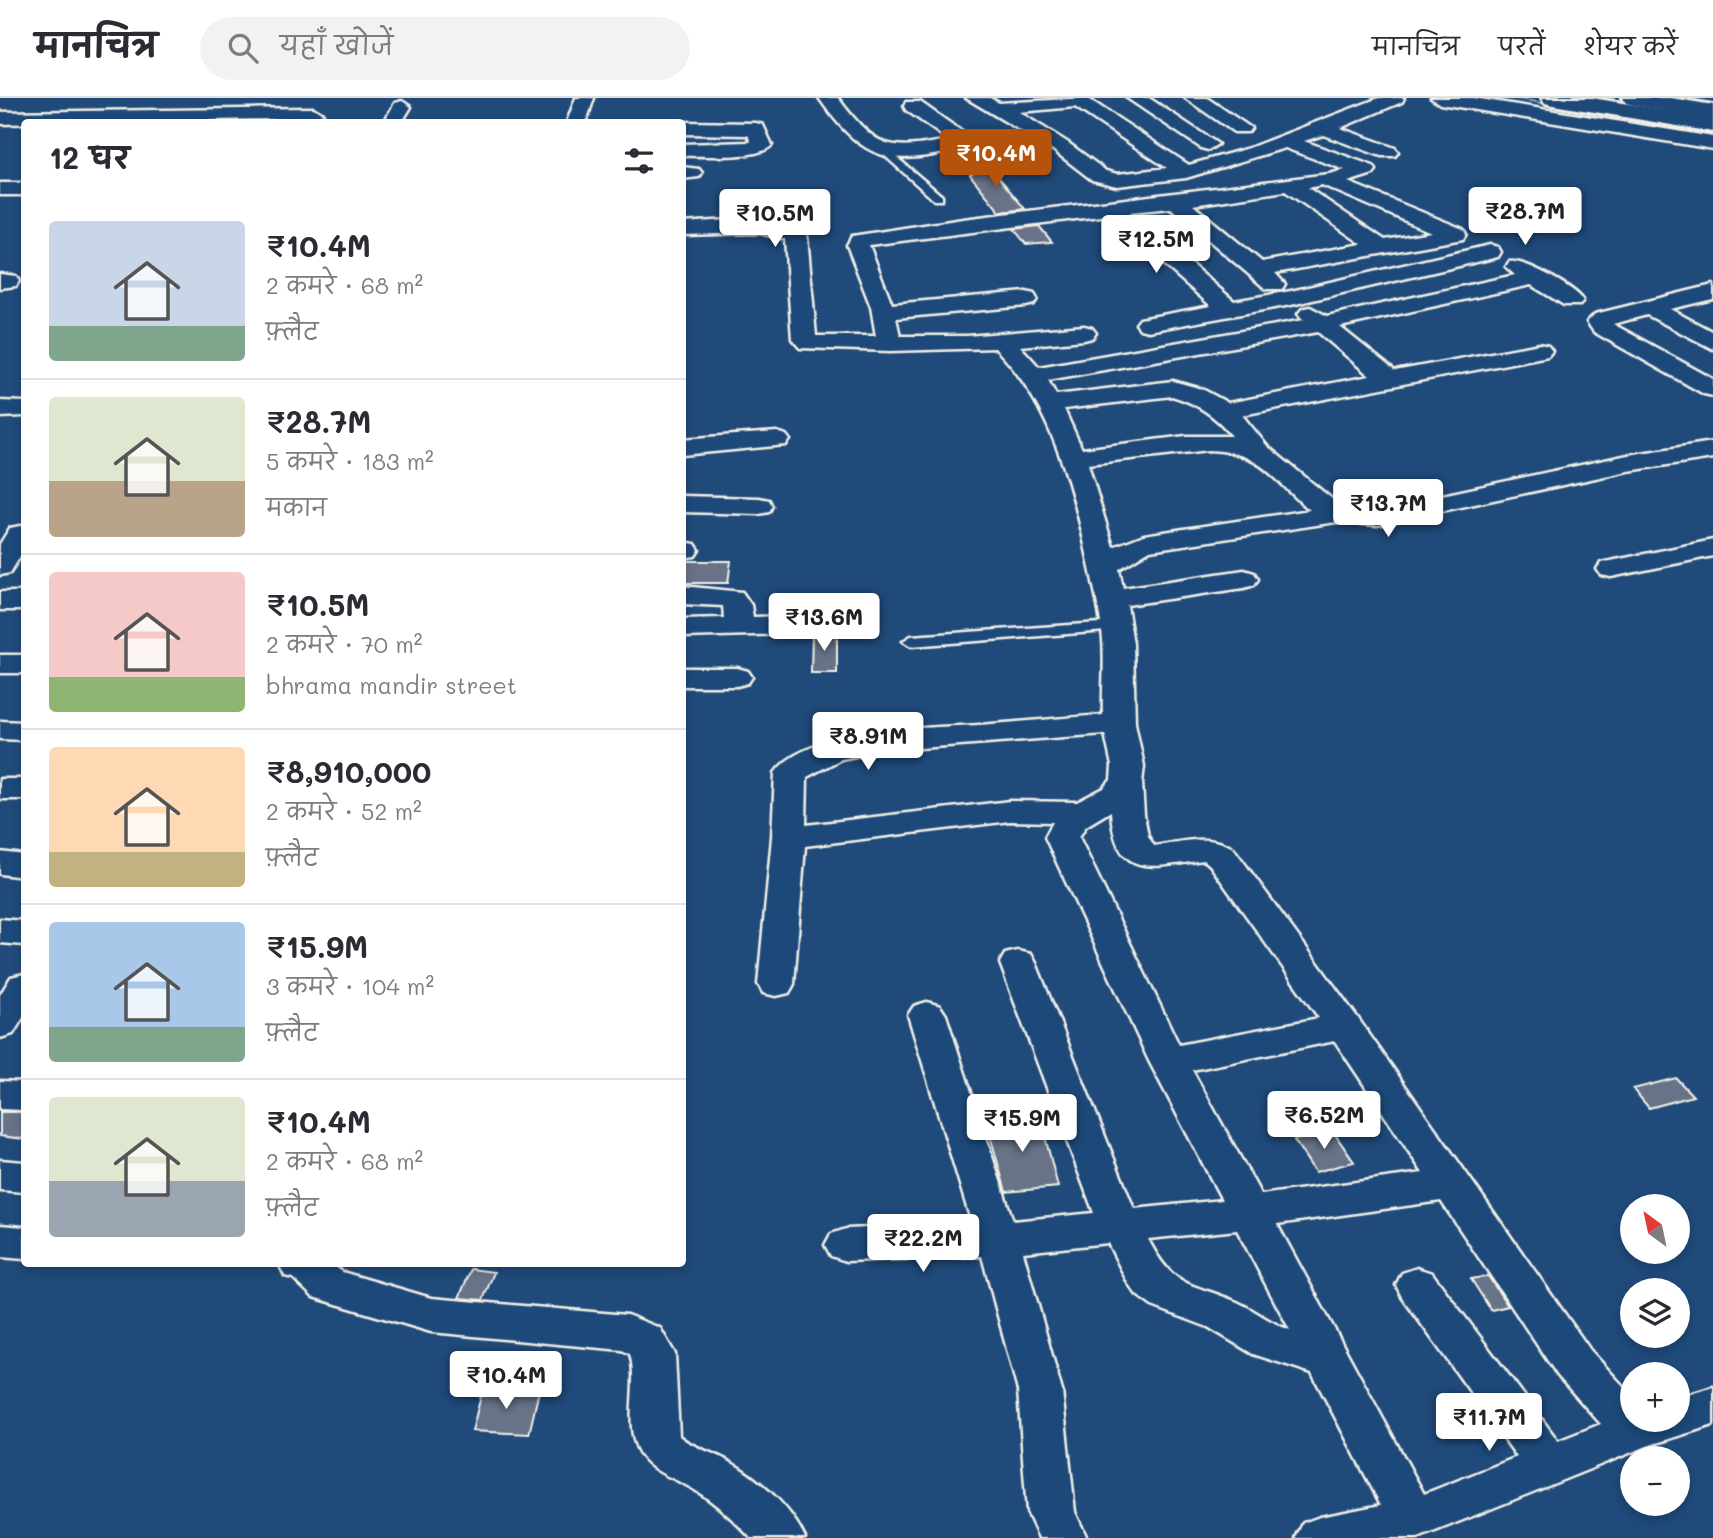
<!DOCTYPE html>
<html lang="hi">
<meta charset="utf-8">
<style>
body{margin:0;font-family:Mali,"Playpen Sans Deva",sans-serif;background:#f2f2f3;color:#2b2b33;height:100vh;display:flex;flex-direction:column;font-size:26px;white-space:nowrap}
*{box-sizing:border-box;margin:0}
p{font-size:23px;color:#7c7c81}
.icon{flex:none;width:38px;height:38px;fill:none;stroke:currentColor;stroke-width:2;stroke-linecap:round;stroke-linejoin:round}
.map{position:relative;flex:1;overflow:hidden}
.side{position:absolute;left:21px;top:21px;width:665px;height:1148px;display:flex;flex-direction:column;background:#fff;border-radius:7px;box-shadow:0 4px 10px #0003}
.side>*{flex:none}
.needle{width:46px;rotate:327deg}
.fabs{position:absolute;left:1620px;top:1096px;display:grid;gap:14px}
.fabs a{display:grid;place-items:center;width:70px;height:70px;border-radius:50%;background:#fff;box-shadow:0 4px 10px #0003;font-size:35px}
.price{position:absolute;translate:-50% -60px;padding:0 16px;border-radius:7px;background:#fff;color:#222;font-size:23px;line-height:46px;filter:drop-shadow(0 2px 4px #0008)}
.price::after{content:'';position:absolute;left:50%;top:42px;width:21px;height:16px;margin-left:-10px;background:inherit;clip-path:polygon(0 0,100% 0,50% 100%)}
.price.active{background:#b45309;color:#fff}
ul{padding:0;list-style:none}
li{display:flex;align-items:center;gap:21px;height:175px;padding:0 28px}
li+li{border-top:2px solid #e1e1e2}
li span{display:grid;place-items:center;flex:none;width:196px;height:140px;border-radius:7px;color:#555}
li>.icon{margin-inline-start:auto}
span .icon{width:84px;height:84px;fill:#fffc;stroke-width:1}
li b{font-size:30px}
h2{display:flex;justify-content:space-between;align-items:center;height:84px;padding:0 28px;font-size:30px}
header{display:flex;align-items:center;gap:42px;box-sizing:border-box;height:98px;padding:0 35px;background:#fff;border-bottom:2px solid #e1e1e2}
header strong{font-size:33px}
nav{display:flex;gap:38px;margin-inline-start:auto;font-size:24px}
.search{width:490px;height:63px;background:#f2f2f3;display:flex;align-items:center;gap:18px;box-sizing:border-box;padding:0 24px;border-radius:38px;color:#7c7c81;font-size:26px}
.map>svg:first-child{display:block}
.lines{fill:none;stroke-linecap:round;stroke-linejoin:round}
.stream{fill:#89a9bb;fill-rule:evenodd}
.building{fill:#687388;stroke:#f4f1e8;stroke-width:2}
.service-casing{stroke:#f4f1e8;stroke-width:5}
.minor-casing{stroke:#f4f1e8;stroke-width:5}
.tertiary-casing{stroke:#f4f1e8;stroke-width:6}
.secondary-casing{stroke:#f4f1e8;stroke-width:6}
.service{fill:#1f4a7a;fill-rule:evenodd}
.minor{fill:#1f4a7a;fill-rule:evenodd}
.tertiary{fill:#1f4a7a;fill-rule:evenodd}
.secondary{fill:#1f4a7a;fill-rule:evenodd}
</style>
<header>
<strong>मानचित्र</strong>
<div class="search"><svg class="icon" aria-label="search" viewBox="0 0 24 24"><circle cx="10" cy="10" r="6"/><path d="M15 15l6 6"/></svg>यहाँ खोजें</div>
<nav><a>मानचित्र</a><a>परतें</a><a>शेयर करें</a></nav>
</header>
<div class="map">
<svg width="1713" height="1440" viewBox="0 0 1713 1440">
<rect width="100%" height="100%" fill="#1f4a7a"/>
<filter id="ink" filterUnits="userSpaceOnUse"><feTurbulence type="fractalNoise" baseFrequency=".0143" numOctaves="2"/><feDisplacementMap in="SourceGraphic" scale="14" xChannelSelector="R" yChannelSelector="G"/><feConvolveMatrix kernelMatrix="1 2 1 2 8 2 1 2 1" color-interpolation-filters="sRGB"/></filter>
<g filter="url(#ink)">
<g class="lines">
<!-- stream -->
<path class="stream" d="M1507 0H1518L1713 32V36Z"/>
</g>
<!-- building -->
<path class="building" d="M986 64 1025 111 1000 114 970 77Z
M1039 128 1052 144 1026 146 1014 131Z
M682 463H731L728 485H682Z
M812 535H837V575H811Z
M1676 980 1693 998 1649 1010 1633 991Z
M0 1014H24V1041L0 1038Z
M1040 1019 1058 1089 1006 1094 986 1023Z
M1332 1032 1354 1064 1315 1074 1294 1042Z
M471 1171 494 1174 483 1202 459 1200Z
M1488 1178 1508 1208 1491 1212 1471 1181Z
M483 1290 539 1293 529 1336 472 1333Z"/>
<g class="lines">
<!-- service casing -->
<g class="service-casing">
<path id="service" d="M888 52 942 98V102H934L884 57V53Z
M1115 524 1120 526 1123 529 1120 532 911 548 903 543 911 538Z"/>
</g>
<!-- minor casing -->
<g class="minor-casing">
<path id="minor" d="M576 0H594L586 24H567Z
M819 0H838C876 50 887 54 948 42L906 12 904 8 906 4H920L968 38 971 45 968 49C892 69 865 66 819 0Z
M966 0H990L999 5 1087 0 1189 67 1249 50 1379 0H1404L1402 4 1340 30 1395 50 1398 54 1395 58H1381L1323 37 1304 43 1373 68 1376 72 1373 76 1348 84 1463 131 1466 136 1463 141 1275 175 1285 186 1282 191H1266L1171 110 1130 114 1234 203 1291 193 1490 147 1498 149 1501 154 1498 159 1291 207 1148 233 1140 231 1136 226 1140 221 1211 208 1108 117 869 147 892 206 1026 194 1034 196 1037 201 1034 206 1026 208 896 220 900 238H967L1084 228 1092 230 1096 235 1092 240 1084 242 1020 248 1039 269 1304 222 1298 216 1302 211 1310 209 1327 218 1515 177 1506 169 1509 164C1524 161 1574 189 1583 202L1580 207H1564L1531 187 1340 229 1395 273 1540 246 1548 248 1552 253 1548 258 1242 317 1267 348 1338 406 1349 410 1377 411 1628 357 1713 344V360L1628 373 1377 427 1336 424 1150 452 1119 471 1123 490 1244 472 1254 475 1258 481 1254 487 1244 490 1127 507 1133 546 1135 625 1144 668 1142 685 1144 717 1148 738 1154 748C1182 744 1209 735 1234 751L1357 919 1590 1252 1633 1299V1321H1678V1300L1713 1289V1327L1647 1348 1418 1440H1296L1303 1425 1320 1419 1381 1407 1312 1275 1253 1256 1208 1229 1152 1208 1137 1197 1128 1185 1108 1145 1023 1154 1062 1293 1075 1414 1087 1440H1039L1027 1414 1018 1293 982 1158 846 1163 831 1158 825 1147 831 1136 846 1131 972 1126 908 917 914 908 927 904 940 908 946 917 1013 1123 1094 1115 1000 865 1005 856 1018 853 1031 856 1036 865 1134 1111 1222 1102 1149 963 1045 739 1053 724 1010 723 805 748 794 886 789 895 776 898 763 895 758 886 772 739 775 675C806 630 929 630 979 627 1021 624 1062 620 1103 617 1102 592 1105 567 1103 542 1101 517 1095 494 1090 470 1074 394 1052 306 995 250L890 253 800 250 792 241 785 141 759 135 682 137V125C711 124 789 113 807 138L816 238H876L871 209 847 147 852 138 963 121 1329 76 1345 72 1285 50 1186 80 1117 88 1092 82 1053 52ZM1075 9 1167 70 1117 76 1106 73 1067 44 1019 14ZM1322 87 1431 134 1385 142 1308 90ZM1285 93 1362 146 1262 164 1193 107ZM1318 234 1370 278 1228 305 1202 291 1173 283 1056 297 1048 282ZM1172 298C1197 305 1216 318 1232 338H1186L1082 351 1064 311ZM1209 352C1263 354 1272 381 1310 412L1144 437 1113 449 1088 366ZM1105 636 1112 668 1111 682 1104 690 1077 704 1010 703 806 727 807 679 841 661 881 653ZM1111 713C1115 782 1152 769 1204 762L1210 767 1319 920 1179 947 1079 739 1086 728ZM1335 943 1423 1075 1261 1097 1192 972ZM1441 1103 1558 1278 1601 1326 1558 1343 1432 1175 1417 1170 1402 1175 1396 1187 1402 1199 1517 1359 1424 1396 1277 1126ZM1237 1132 1290 1232C1271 1226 1255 1212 1237 1204 1190 1184 1174 1192 1148 1141Z
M1127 0H1149L1218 46 1208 52 1201 50Z
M1185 0H1207L1251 30 1248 34H1234Z
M1431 0H1474L1713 39V51L1440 6Z
M402 3 411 9 402 24H384L395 5Z
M313 10 323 16 320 20 0 26V14Z
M681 24H682L756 25 763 27 772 47C760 62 702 57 682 58V46L751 44 748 37 682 36Z
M682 69 699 71 702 75 699 79 682 81Z
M0 85H24V97H0Z
M0 176 16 178 19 183 16 188 0 190Z
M1713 187V201L1670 211 1713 234V251L1647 217 1613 226 1713 281V298L1704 296 1594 234 1587 224 1595 216Z
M0 303 24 304V318L0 319Z
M777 334 786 337 790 342 786 347 682 357V341Z
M682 398 759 400 769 402 772 408 769 414 759 416 682 414Z
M20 428 24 429V452L10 475 0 477V446L10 430Z
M1713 442V458L1611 479 1601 477 1597 471 1601 465Z
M682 444 695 446 699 452 695 458 682 460Z
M682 488 742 494 751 507 753 519 792 518 802 521 807 527 802 533 792 536 682 539V521L724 520 723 508 682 506Z
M0 494H24V512H0Z
M0 557H24V575H0Z
M682 570H737L748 573 752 579 748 585 737 588H682Z
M0 623 24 624V642L0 641Z
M0 681H24V701H0Z
M0 754 24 757V779L0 776Z
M0 821 24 823V847L0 845Z
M24 876V918L13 936 0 940V897L11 879Z
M0 983 24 984V1012L0 1011Z
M0 1062 24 1064V1094L0 1092Z
M0 1127 24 1129V1161L0 1159Z
M279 1166H332L342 1174 431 1200 627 1217 660 1230 675 1256 679 1338C693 1350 712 1354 728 1363 758 1380 790 1408 805 1440H751C734 1422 718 1407 698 1394 673 1377 643 1375 634 1342 627 1314 638 1282 630 1256L622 1252 431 1234 313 1199 293 1180 285 1178Z"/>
</g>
<!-- tertiary casing -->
<g class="tertiary-casing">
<path id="tertiary" d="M1542 0H1592L1713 20V34L1553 7 1545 5Z"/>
</g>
<!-- secondary casing -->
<g class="secondary-casing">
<path id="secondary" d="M1623 0H1671L1713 7V21L1634 7 1626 5Z"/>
</g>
<!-- service -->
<use href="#service" class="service"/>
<!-- minor -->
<use href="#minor" class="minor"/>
<!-- tertiary -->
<use href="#tertiary" class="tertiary"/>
<!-- secondary -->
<use href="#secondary" class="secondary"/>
</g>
</g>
</svg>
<div class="fabs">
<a><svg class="needle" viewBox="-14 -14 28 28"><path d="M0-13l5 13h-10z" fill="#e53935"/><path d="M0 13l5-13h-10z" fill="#7c7c81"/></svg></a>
<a><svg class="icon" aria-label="layers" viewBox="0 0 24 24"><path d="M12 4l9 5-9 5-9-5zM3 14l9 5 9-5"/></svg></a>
<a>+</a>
<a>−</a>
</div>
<b class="price active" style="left:996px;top:91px">₹10.4M</b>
<b class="price" style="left:1525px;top:149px">₹28.7M</b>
<b class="price" style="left:775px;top:151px">₹10.5M</b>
<b class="price" style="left:1156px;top:177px">₹12.5M</b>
<b class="price" style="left:1388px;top:441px">₹13.7M</b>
<b class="price" style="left:824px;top:555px">₹13.6M</b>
<b class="price" style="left:868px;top:674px">₹8.91M</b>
<b class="price" style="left:1324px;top:1053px">₹6.52M</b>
<b class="price" style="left:1022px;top:1056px">₹15.9M</b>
<b class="price" style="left:923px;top:1176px">₹22.2M</b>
<b class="price" style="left:506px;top:1313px">₹10.4M</b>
<b class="price" style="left:1489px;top:1355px">₹11.7M</b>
<section class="side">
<h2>12 घर<svg class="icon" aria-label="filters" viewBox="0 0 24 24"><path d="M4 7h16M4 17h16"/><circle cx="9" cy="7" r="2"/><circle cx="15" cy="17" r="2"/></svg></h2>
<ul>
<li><span style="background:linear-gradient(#c9d6e8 75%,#7fa58c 0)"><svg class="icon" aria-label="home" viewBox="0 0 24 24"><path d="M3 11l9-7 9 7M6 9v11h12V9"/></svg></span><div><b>₹10.4M</b><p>2 कमरे · 68 m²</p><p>फ़्लैट</p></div></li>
<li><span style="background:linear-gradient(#dfe7d0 60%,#b9a48a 0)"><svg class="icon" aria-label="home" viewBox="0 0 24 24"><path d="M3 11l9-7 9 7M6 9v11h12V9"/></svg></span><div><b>₹28.7M</b><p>5 कमरे · 183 m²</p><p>मकान</p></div></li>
<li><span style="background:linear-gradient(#f6c9c9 75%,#8fb573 0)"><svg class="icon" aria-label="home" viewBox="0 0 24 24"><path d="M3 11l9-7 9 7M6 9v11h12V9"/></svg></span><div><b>₹10.5M</b><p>2 कमरे · 70 m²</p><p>bhrama mandir street</p></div></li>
<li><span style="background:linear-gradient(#ffd9b3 75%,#c2b280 0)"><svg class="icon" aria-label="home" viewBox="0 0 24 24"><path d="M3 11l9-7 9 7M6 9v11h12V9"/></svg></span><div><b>₹8,910,000</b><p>2 कमरे · 52 m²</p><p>फ़्लैट</p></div></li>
<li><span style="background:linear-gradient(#a9c7e8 75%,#7fa58c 0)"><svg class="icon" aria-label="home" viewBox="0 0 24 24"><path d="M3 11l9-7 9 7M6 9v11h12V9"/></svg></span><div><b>₹15.9M</b><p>3 कमरे · 104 m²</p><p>फ़्लैट</p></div></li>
<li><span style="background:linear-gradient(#dfe7d0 60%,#9aa5b1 0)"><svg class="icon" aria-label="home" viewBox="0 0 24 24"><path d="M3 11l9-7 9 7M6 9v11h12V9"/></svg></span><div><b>₹10.4M</b><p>2 कमरे · 68 m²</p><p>फ़्लैट</p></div></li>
</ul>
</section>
</div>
